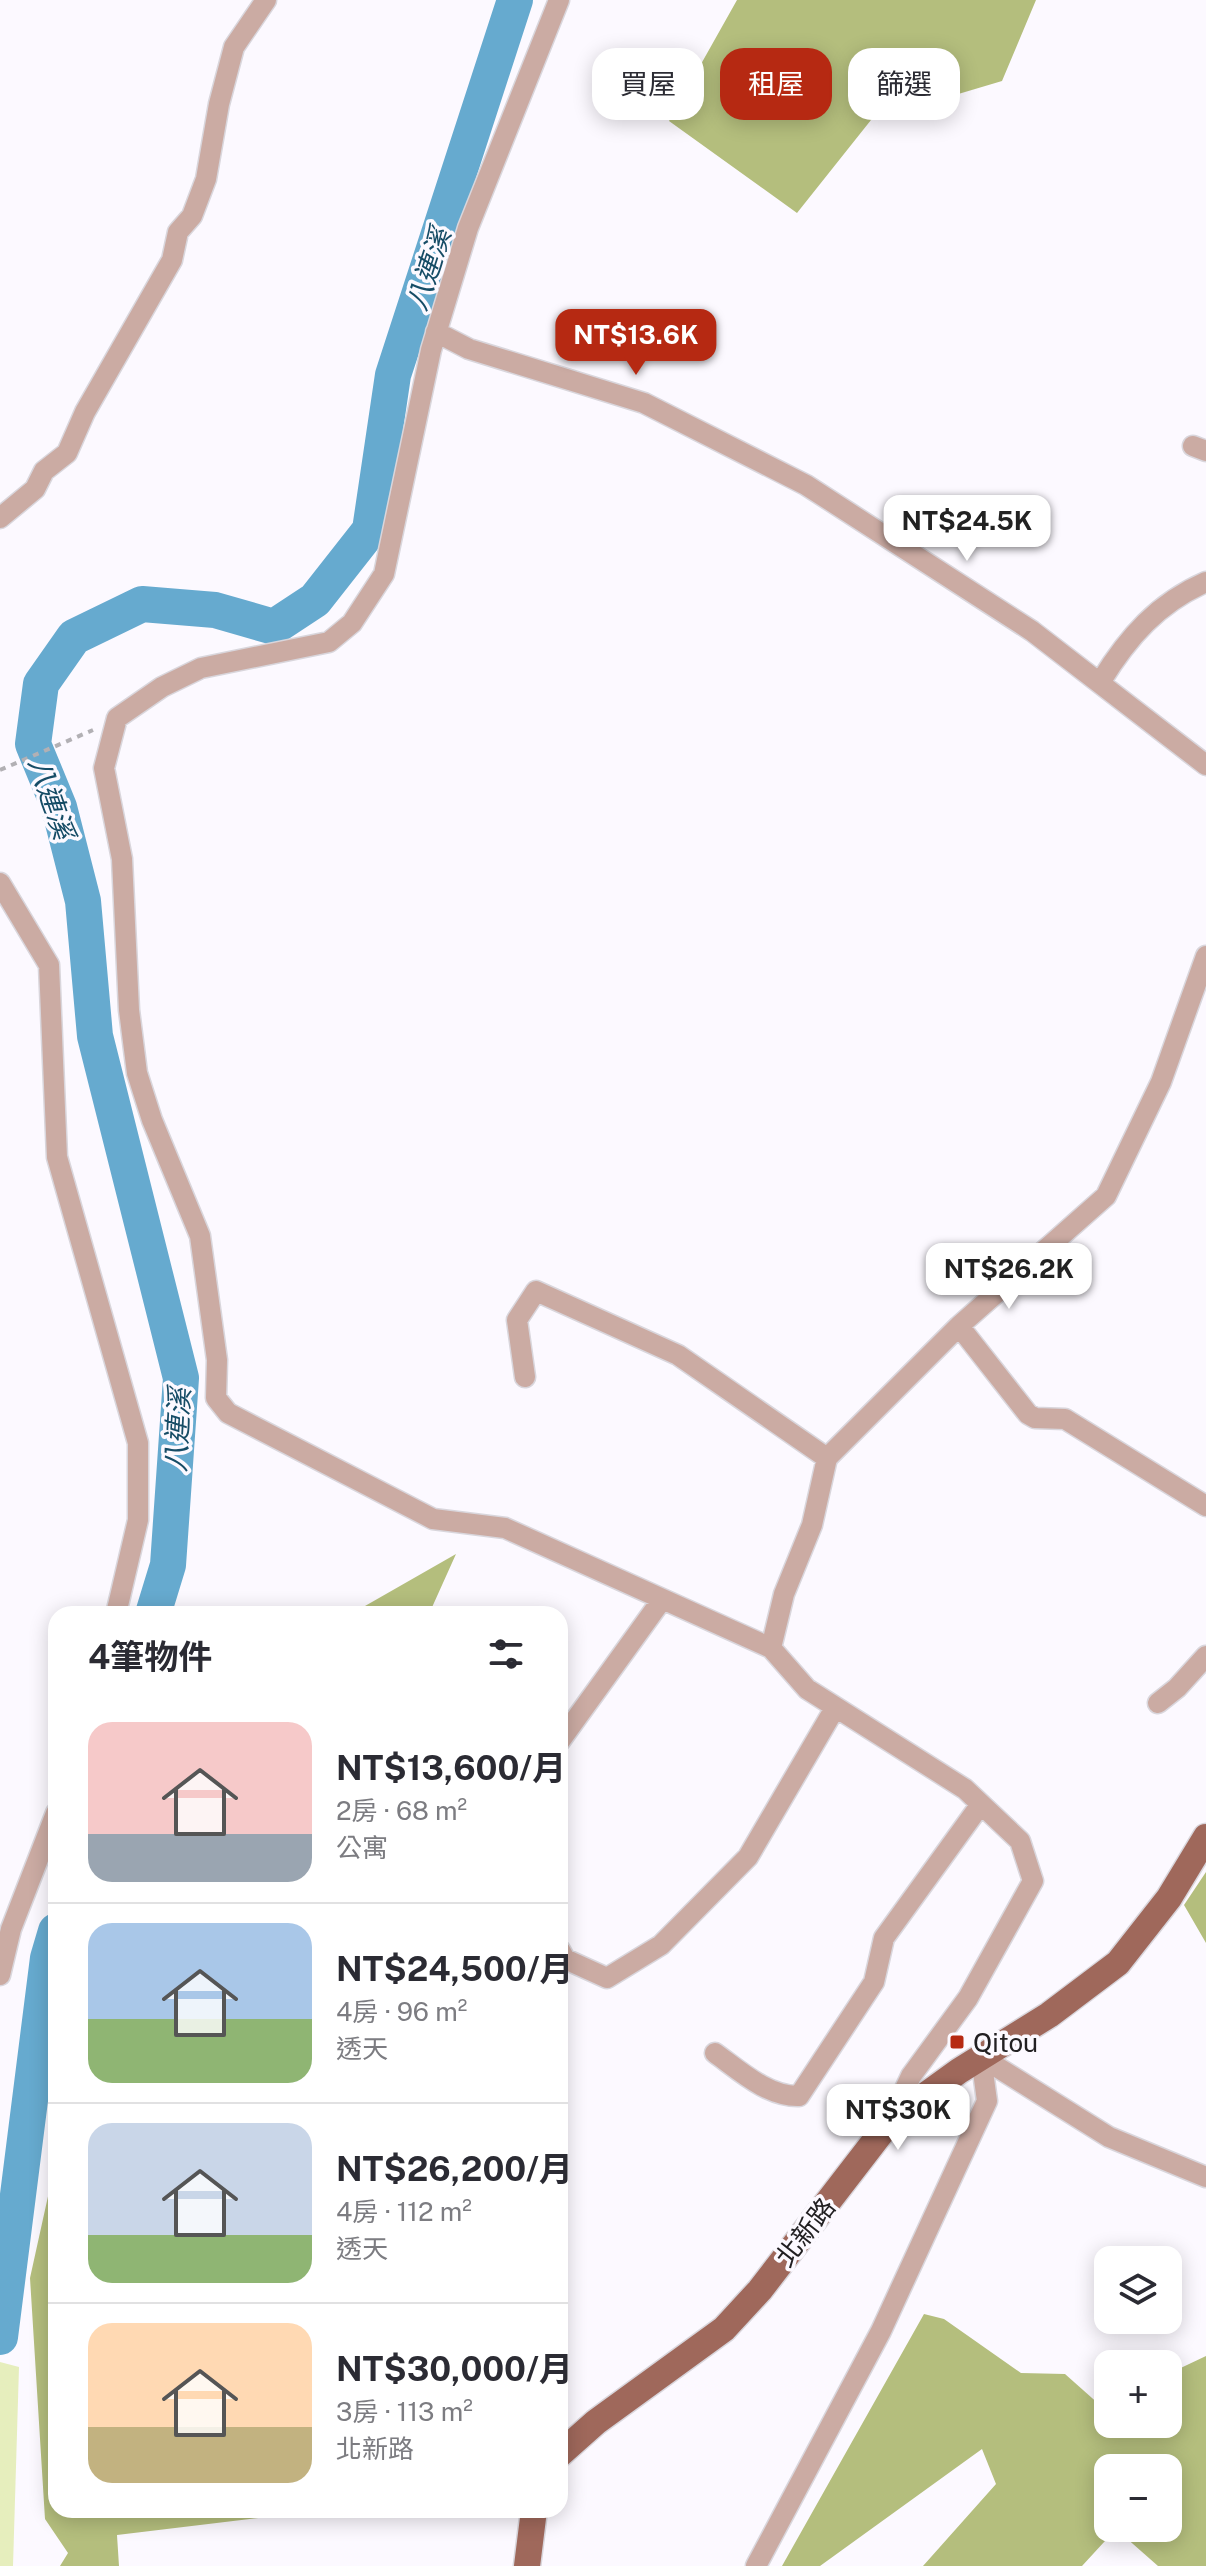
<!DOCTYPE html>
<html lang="zh-TW">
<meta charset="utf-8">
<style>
body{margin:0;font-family:"Public Sans","Noto Sans TC",sans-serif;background:#f2f2f3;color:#2b2b33;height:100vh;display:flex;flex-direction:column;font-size:30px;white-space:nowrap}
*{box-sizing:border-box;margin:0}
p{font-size:26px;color:#7c7c81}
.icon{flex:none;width:44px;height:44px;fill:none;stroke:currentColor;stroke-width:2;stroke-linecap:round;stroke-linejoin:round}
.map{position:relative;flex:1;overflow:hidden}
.details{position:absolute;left:48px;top:1606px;width:520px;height:912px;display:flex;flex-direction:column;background:#fff;border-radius:24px;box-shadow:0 4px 20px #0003}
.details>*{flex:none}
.guide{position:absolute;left:592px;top:48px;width:494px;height:72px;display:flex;gap:16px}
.fabs{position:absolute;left:1094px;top:2246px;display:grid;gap:16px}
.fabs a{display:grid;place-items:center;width:88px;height:88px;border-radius:16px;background:#fff;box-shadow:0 4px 20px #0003;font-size:40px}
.price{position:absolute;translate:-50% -68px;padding:0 18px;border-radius:16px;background:#fff;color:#222;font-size:26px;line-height:52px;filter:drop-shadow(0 2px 4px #0008)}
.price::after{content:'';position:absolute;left:50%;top:48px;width:24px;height:18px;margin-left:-12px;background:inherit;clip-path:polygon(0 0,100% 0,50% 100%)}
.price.active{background:#b62912;color:#fff}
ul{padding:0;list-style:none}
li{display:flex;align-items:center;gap:24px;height:200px;padding:0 40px}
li+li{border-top:2px solid #e1e1e2}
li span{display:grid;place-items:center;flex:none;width:224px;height:160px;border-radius:24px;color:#555}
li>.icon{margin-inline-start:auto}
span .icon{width:96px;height:96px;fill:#fffc;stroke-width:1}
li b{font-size:34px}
h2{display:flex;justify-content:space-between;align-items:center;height:96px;padding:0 40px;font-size:34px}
.pill{padding:0 28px;border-radius:24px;background:#fff;box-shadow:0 4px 20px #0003;font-size:28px;line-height:72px}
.pill.active{background:#b62912;color:#fff}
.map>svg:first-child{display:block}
.green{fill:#e6eebd}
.forest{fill:#b4be7d;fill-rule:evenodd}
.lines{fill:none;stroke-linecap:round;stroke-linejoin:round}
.river{stroke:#66aacf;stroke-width:36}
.minor-casing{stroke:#d9d6dc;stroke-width:23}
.major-casing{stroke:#d9d6dc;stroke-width:29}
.path{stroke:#b2b0b4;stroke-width:4;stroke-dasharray:6 6;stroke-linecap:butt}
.minor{stroke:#cbaba3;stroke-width:20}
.major{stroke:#9f685b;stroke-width:26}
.poi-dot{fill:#b62912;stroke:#fcf9ff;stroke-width:3}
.labels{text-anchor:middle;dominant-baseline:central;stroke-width:7;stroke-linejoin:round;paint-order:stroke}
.poi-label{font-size:26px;fill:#222022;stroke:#fcf9ff;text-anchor:start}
.street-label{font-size:26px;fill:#222022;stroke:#fcf9ff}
.water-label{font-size:28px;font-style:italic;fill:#164c66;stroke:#fcf9ff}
</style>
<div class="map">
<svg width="1206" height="2566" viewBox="0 0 1206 2566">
<rect width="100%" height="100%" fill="#fcf9ff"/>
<!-- green -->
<path class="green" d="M0 2362 19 2367 13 2566H0Z"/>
<!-- forest -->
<path class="forest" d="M737 0H1036L1002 81 871 120 797 213 669 121Z
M456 1554 429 1614H351Z
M1206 1872V1943L1184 1905Z
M56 2160V2510H311L309 2512 117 2535 119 2566H60L68 2553 45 2519 30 2278Z
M924 2314 944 2319 1021 2373 1065 2374 1101 2406 1108 2403V2424H1168V2374L1206 2356V2566H1158L1116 2529 1082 2566H923L996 2484 982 2449 820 2566H782ZM1168 2468V2528H1108V2468Z"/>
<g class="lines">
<!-- river -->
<path class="river" d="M153 1614 168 1565 181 1378 95 1036 83 901 59 807 33 744 41 684 74 637 142 604 215 610 274 627 315 600 370 530 393 375 515 0
M0 2337 48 1958 56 1931"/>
<!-- minor casing -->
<g class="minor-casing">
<path id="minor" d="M559 0 468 228 431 350 384 574 352 623 329 642 201 668 162 687 117 718 104 768 122 859 129 1010 137 1073 152 1120 200 1236 217 1360 216 1398 228 1413 433 1519 505 1528 771 1648 807 1689 965 1789 1020 1841 1033 1881 968 1998 911 2076 891 2119
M436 332 469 349 644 403 806 485 1032 631 1206 765
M1193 446 1206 451
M0 518 35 489 44 471 67 453 85 412 172 260 178 232 192 216 206 179 219 104 234 47 266 0
M1101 681C1128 637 1158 603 1206 582
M0 883 49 965 57 1157 138 1443V1520L116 1614
M959 1326 1028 1414 1035 1418 1065 1419 1206 1506
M525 1377 517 1320 536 1291 678 1355 827 1458
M771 1648 784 1594 812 1525 827 1458 959 1326 1106 1196 1161 1082 1206 956
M1158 1703 1177 1688 1206 1656
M560 1741 661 1601
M560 1950 565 1959 607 1978 661 1945 748 1857 835 1708
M0 1975 11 1929 56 1813
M715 2053C740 2071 768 2097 799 2096L874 1982 884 1938 981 1804
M981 2057 1109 2137 1206 2177
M756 2566 881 2331 987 2101 981 2057"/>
</g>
<!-- major casing -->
<g class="major-casing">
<path id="major" d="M560 2454 596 2422 724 2329 760 2290 891 2120 959 2071 1049 2015 1118 1963 1169 1898 1206 1837
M527 2566 534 2510"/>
</g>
<!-- path -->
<path class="path" d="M0 770 93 730"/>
<!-- minor -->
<use href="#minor" class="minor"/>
<!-- major -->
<use href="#major" class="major"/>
</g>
<!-- markers -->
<rect class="poi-dot" x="949" y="2034" width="16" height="16" rx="4"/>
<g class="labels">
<!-- poi labels -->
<g class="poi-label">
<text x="973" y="2042">Qitou</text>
</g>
<!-- street labels -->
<g class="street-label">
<text transform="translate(805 2232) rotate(-52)">北新路</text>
</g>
<!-- water labels -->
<g class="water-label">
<text transform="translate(428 269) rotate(-72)">八連溪</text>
<text transform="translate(52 798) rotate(71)">八連溪</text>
<text transform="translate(177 1430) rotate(-87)">八連溪</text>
</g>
</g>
</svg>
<div class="fabs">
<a><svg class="icon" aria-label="layers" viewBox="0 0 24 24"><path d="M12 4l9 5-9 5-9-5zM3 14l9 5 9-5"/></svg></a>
<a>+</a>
<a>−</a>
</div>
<b class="price active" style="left:636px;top:377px">NT$13.6K</b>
<b class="price" style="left:967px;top:563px">NT$24.5K</b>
<b class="price" style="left:1009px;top:1311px">NT$26.2K</b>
<b class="price" style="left:898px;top:2152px">NT$30K</b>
<div class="guide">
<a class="pill">買屋</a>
<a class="pill active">租屋</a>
<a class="pill">篩選</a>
</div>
<section class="details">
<h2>4筆物件<svg class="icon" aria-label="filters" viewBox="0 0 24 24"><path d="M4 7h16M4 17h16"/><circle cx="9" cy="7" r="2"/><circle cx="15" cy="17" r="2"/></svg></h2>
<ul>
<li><span style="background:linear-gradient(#f6c9c9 70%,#9aa5b1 0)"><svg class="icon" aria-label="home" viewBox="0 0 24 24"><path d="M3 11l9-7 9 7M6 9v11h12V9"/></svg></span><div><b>NT$13,600/月</b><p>2房 · 68 m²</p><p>公寓</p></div></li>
<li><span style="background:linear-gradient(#a9c7e8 60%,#8fb573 0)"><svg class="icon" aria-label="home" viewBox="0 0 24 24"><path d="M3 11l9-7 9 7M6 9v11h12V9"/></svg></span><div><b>NT$24,500/月</b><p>4房 · 96 m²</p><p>透天</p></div></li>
<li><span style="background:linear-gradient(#c9d6e8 70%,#8fb573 0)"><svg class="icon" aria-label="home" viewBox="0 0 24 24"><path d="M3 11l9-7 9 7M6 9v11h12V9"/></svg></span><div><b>NT$26,200/月</b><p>4房 · 112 m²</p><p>透天</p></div></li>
<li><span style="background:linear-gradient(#ffd9b3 65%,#c2b280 0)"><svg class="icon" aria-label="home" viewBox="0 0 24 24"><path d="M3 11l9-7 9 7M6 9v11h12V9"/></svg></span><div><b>NT$30,000/月</b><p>3房 · 113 m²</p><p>北新路</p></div></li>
</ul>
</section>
</div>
